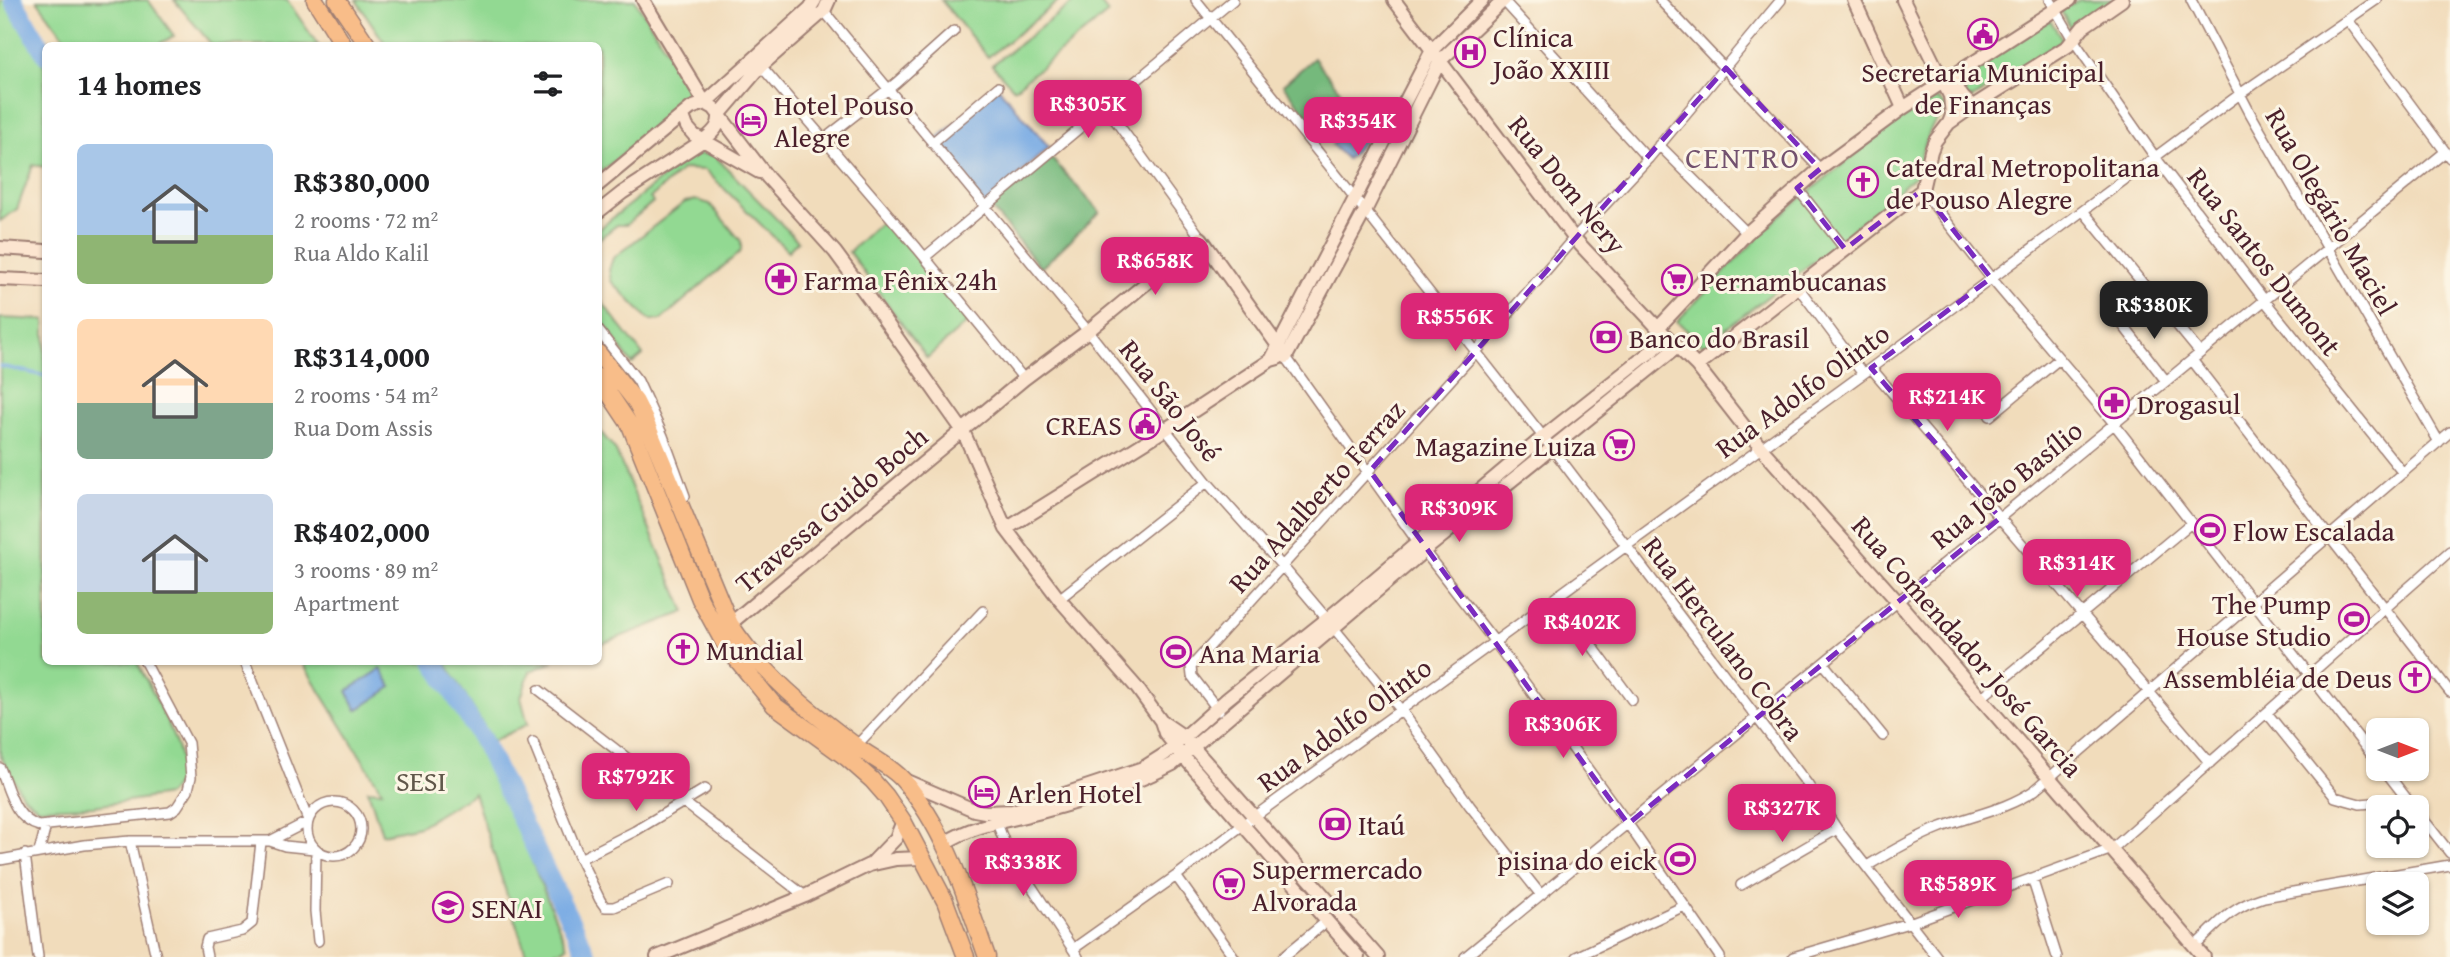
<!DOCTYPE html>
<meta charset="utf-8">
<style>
body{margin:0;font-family:"Gentium Book Plus",serif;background:#f2f2f2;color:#202124;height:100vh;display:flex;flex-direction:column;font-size:26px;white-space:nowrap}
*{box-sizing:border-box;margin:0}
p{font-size:23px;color:#757577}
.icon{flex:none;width:38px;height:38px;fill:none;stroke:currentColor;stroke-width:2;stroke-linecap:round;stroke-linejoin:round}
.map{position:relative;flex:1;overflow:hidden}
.drawer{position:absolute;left:42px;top:42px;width:560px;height:623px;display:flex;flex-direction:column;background:#fff;border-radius:10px;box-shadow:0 2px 5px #0004}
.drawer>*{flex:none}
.needle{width:46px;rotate:90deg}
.buttons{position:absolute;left:2366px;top:718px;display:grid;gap:14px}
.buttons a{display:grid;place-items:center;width:63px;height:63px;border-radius:10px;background:#fff;box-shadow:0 2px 5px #0004;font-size:35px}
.price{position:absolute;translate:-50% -60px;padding:0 16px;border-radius:14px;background:#db2777;color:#fff;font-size:23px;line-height:46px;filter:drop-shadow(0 2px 4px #0008)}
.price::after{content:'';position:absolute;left:50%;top:42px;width:21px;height:16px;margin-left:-10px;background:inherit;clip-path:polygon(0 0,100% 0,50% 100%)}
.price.selected{background:#222;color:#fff}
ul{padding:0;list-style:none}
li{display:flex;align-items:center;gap:21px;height:175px;padding:0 35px}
li span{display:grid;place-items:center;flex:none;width:196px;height:140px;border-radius:10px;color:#555}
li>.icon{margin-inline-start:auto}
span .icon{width:84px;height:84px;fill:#fffc;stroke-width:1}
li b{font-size:30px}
h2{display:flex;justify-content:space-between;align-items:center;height:84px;padding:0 35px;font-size:30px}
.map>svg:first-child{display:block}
.green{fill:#92d992;stroke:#6e7c5e;stroke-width:2}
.forest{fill:#75b97c;stroke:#606c54;stroke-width:2}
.water{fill:#78aae4;stroke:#616488;stroke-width:2}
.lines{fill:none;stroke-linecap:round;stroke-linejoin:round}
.stream{stroke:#78aae4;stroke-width:3.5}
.river{stroke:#78aae4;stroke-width:19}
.street-casing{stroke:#9e7e73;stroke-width:12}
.secondary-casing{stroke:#9e7e73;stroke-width:16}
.highway-casing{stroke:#9e7e73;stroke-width:19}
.street{stroke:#fff;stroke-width:9}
.secondary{stroke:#fce5d0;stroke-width:12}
.highway{stroke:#f8bd89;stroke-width:16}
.marked{fill:none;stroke:#7b2cbf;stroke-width:5;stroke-dasharray:14 9;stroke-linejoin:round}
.labels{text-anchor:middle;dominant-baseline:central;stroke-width:6;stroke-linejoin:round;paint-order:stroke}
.poi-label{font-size:28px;fill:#4a1f2b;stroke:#fcf5e5;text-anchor:start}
.street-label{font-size:28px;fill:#4a1f2b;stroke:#fcf5e5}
.park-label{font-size:28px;fill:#60574a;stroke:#fcf5e5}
.neighbourhood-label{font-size:30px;letter-spacing:2px;fill:#72516e;stroke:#fcf5e5}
</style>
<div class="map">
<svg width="2450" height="957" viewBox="0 0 2450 957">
<rect width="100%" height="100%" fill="#fcf5e5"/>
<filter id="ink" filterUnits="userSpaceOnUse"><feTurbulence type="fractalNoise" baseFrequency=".0143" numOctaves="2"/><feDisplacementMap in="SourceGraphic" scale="14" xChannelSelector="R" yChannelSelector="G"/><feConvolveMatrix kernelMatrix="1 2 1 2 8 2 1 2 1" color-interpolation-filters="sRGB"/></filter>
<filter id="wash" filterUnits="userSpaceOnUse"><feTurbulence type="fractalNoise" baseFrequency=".00686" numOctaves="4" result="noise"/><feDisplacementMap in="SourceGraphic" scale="28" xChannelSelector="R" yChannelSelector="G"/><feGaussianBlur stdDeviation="1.57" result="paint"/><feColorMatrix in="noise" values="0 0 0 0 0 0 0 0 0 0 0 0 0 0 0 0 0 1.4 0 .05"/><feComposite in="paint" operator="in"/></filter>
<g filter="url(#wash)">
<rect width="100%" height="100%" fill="#f1dcbb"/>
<!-- green -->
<path class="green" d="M0 0H8L45 67 46 167 33 165 17 209 0 221Z
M37 0H148L174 36 157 45H70Z
M174 0H287L318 45H212Z
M356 0H635L694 93 685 98 623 154 599 173 598 46 386 45Z
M941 0H1060L988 57Z
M1076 0H1098L1108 13 1014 89 992 65Z
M2079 0H2116L2072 31 2060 9Z
M2050 20 2063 40 1972 99 1963 95 1961 75Z
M1939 99 1946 108 1932 126 1922 152 1919 173 1817 259 1703 346 1677 321 1778 217 1882 132 1931 100Z
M693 153 714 155 798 241 788 251 705 170 683 169 650 198 653 202 626 225H617L599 239V229Z
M697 200 710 204 741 241V251L661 320H649L611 281 609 270 613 258 685 202Z
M884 219 969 321 927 358 849 252Z
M598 297 643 355 632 364 599 317Z
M0 318 45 320 46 662H137C148 684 185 749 181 772 180 781 174 788 168 795L94 806 38 808 22 795 0 755Z
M598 429 615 449 685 612 599 645Z
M302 662H426L469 732 520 832 567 947 544 957H527L474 793 420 826 382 834 368 790 382 791Z
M445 662H554L530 671 521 698 528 724 493 741Z"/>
<!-- forest -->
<path class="forest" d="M1314 58 1357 112 1322 134 1283 85Z
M1051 158 1100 212 1041 268 990 207Z"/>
<!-- water -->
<path class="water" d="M998 87 1049 147 985 206 932 143Z
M1362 116 1375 130 1347 159 1332 145Z
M381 669 392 687 357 710 347 691Z"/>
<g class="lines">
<!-- stream -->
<path class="stream" d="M0 366 46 376"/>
<!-- river -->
<path class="river" d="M13 0 46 55
M434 662 482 739 588 957"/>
</g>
</g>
<g filter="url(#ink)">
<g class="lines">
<!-- street casing -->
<g class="street-casing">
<path id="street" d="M1196 0 1355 198 1552 448 1808 785 1837 829 1937 957
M1503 0 1648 159
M1660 0 1820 169
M2050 0 2072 38 2155 157 2265 301 2403 473
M2191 0 2250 113 2439 442
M824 11 1088 331 1207 482 1283 567 1327 619
M2348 20 2450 158
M761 66 917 248 1024 379
M1105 106 1201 238
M823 140 896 83 954 31
M932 143 998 87
M1659 145 1747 233
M1797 188 1845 249
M1922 190 1991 278 2108 416 2378 763
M2084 212 2200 353
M925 257 1233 0
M1798 287 1863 374
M2119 320 2166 381
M598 330 638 381 663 436 685 496
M1286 357 1424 551 1495 642 1628 824 1720 957
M2192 360 2450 692
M1871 368 2210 763
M1990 416 2059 359
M1557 598 1632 700
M1059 599 1207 482
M1333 627 1401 710 1470 806 1541 895
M245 662 308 820
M1823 663 1883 736
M539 690 805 896
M1981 698 2191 523
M1219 711 1192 676 1191 667 1475 353 1574 238 1648 159 1781 0
M2267 713 2335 797 2360 804 2408 800
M533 742 580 859 600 900 605 907H614L669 884
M856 746 983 611
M0 768C9 790 14 819 39 826L170 812 177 807 188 790 191 777 188 743 145 662
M2383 768 2410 803
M307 829a27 27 0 1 1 54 0a27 27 0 1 1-54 0Z
M2417 811 2450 853
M997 823 1007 849 1078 957
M130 841 156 957
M270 841 307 822
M316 849 315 911 318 941
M39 852 46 826
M25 854 38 957
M580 859 635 831 705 789
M0 860 84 845 130 841H270L285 846 314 849
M1867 866C1890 852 1914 838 1939 828 1972 815 2006 810 2035 790L2450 432
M1176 876 1234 957
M2032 878 2057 957
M1741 885 1837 829
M2195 946C2219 923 2232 907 2264 897L2450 865
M1073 949 1176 876 1244 824 1871 368 2240 94 2376 0
M207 957 205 947 207 939 242 931 252 923 261 842
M1283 957 1327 921
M1465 957 2445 152
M1576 957 1684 906
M1793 957 1912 922 2112 849 2450 551"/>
</g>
<!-- secondary casing -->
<g class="secondary-casing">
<path id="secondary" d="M643 0 705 103 714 108 768 178 835 252 871 301 963 431 1006 529 1059 599 1137 688 1161 721 1165 733 1183 756 1358 957
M1394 0 1574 238 1658 328
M1854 0 1903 108
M1903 0 1950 96 1952 115 1949 123
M2070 0 1903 108 1820 169 1747 233 1658 328 1697 366 1922 190 1931 151 1935 141 1949 123 1973 106 2068 46 2083 27 2122 0
M1955 75C1957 90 1960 97 1973 106
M719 115 761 66 824 11 829 0
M683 116 687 127 694 135 759 172
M598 185 691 108 705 103 810 8 815 0
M598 212 622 193 704 140C713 132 720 127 719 115
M0 248 46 251
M0 279 46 281
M1286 357 1365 211 1440 61 1504 0
M1271 360 1432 50 1482 0
M1697 366 1761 448 1898 602 2204 957
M1006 529 1166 429 1271 360 1278 358
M730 624 1024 379 1088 331 1201 238 1286 357
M1161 721 1183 736 1378 957
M902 779 974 810 985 812 1013 811 1143 768 1165 754 1227 699 1327 619 1543 437 1668 338
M945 843C974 824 1008 821 1041 812 1087 800 1131 786 1173 764L1424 551 1676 348
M872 863 896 838 903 821
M657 957 805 896 869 865 896 859 922 858"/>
</g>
<!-- highway casing -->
<g class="highway-casing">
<path id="highway" d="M315 0 344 46
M337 0 368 46
M598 353 636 402 645 420 730 624C763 675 808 710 856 746 870 757 891 766 903 780 947 831 965 895 987 957
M598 377 630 425 700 599 725 645 774 705 847 758 872 780 886 796 903 821 945 901 966 957"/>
</g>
<!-- street -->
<use href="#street" class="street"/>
<!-- secondary -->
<use href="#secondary" class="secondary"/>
<!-- highway -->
<use href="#highway" class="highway"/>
</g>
</g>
<!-- marked area -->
<path class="marked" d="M1726 68 1820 169 1797 188 1845 249 1922 190 1991 278 1871 368 2000 518 1628 824 1370 471Z"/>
<!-- icons -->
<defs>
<g id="civic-ring" transform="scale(1.575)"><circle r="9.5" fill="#fcf5e5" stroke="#b5179e" stroke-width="1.5"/><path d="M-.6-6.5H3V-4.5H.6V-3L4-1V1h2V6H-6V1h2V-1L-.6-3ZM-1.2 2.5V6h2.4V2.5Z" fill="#b5179e"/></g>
<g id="hospital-ring" transform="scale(1.575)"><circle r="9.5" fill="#fcf5e5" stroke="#b5179e" stroke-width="1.5"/><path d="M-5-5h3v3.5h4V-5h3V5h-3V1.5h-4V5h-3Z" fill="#b5179e"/></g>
<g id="hotel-ring" transform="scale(1.575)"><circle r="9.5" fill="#fcf5e5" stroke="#b5179e" stroke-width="1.5"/><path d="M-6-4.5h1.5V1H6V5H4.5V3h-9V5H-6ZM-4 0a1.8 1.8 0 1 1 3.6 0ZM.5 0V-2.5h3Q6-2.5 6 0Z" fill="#b5179e"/></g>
<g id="church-ring" transform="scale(1.575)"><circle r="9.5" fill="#fcf5e5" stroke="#b5179e" stroke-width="1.5"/><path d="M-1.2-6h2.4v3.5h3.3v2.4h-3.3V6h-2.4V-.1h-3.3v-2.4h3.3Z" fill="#b5179e"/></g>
<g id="pharmacy-ring" transform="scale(1.575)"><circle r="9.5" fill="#fcf5e5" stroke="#b5179e" stroke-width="1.5"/><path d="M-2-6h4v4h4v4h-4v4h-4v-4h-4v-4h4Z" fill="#b5179e"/></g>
<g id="supermarket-ring" transform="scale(1.575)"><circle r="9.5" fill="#fcf5e5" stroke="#b5179e" stroke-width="1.5"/><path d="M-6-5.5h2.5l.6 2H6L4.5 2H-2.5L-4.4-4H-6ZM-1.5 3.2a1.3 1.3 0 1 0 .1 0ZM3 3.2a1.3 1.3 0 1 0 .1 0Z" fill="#b5179e"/></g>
<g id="bank-ring" transform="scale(1.575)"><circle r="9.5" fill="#fcf5e5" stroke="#b5179e" stroke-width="1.5"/><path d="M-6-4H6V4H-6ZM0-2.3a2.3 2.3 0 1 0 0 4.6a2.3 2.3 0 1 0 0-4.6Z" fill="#b5179e"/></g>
<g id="stadium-ring" transform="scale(1.575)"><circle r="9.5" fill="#fcf5e5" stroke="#b5179e" stroke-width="1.5"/><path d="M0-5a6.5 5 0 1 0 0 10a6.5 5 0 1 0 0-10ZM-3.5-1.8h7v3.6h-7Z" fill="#b5179e"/></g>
<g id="university-ring" transform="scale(1.575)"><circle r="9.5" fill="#fcf5e5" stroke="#b5179e" stroke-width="1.5"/><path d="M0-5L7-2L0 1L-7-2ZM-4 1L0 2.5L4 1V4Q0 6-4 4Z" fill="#b5179e"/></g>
</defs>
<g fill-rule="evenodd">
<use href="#civic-ring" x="1983" y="34"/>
<use href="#hospital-ring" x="1470" y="52"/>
<use href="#hotel-ring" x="751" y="120"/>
<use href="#church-ring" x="1863" y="182"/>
<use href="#pharmacy-ring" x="781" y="279"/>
<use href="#supermarket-ring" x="1677" y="280"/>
<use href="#bank-ring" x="1606" y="337"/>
<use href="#pharmacy-ring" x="2114" y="403"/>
<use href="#civic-ring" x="1145" y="424"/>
<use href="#supermarket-ring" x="1619" y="445"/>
<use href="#stadium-ring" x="2210" y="530"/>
<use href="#stadium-ring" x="2354" y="619"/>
<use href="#church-ring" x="683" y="649"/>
<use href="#stadium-ring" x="1176" y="652"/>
<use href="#church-ring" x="2415" y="677"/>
<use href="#hotel-ring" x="984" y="792"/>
<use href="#bank-ring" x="1335" y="824"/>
<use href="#stadium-ring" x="1680" y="859"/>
<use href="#supermarket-ring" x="1229" y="884"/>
<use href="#university-ring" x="448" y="907"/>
</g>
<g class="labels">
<!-- poi labels -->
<g class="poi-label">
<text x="1493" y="36">Clínica<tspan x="1493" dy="32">João XXIII</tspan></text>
<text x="1983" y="71" text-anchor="middle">Secretaria Municipal<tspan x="1983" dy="32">de Finanças</tspan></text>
<text x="774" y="104">Hotel Pouso<tspan x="774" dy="32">Alegre</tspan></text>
<text x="1886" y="166">Catedral Metropolitana<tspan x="1886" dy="32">de Pouso Alegre</tspan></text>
<text x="804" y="279">Farma Fênix 24h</text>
<text x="1700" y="280">Pernambucanas</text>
<text x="1629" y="337">Banco do Brasil</text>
<text x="2137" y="403">Drogasul</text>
<text x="1122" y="424" text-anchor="end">CREAS</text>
<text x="1596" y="445" text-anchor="end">Magazine Luiza</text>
<text x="2233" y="530">Flow Escalada</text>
<text x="2331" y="603" text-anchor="end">The Pump<tspan x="2331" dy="32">House Studio</tspan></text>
<text x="706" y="649">Mundial</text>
<text x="1199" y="652">Ana Maria</text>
<text x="2392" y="677" text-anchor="end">Assembléia de Deus</text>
<text x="1007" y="792">Arlen Hotel</text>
<text x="1358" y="824">Itaú</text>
<text x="1657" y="859" text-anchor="end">pisina do eick</text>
<text x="1252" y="868">Supermercado<tspan x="1252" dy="32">Alvorada</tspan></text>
<text x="471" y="907">SENAI</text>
</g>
<!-- street labels -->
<g class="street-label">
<text transform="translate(1568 184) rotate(51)">Rua Dom Nery</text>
<text transform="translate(2332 211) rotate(60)">Rua Olegário Maciel</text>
<text transform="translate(2265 261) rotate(52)">Rua Santos Dumont</text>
<text transform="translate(1802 390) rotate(-36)">Rua Adolfo Olinto</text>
<text transform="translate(1171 400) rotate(52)">Rua São José</text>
<text transform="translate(2006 484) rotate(-39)">Rua João Basílio</text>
<text transform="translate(1316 496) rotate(-48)">Rua Adalberto Ferraz</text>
<text transform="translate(831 509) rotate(-40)">Travessa Guido Boch</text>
<text transform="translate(1724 638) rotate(53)">Rua Herculano Cobra</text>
<text transform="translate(1968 646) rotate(49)">Rua Comendador José Garcia</text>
<text transform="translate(1344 724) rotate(-36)">Rua Adolfo Olinto</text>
</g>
<!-- park labels -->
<g class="park-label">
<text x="421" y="780">SESI</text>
</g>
<!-- neighbourhood labels -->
<g class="neighbourhood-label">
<text x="1743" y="157">CENTRO</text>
</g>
</g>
</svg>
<div class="buttons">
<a><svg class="needle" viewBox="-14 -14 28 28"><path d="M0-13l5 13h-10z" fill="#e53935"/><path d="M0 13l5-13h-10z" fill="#757577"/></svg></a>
<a><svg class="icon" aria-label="locate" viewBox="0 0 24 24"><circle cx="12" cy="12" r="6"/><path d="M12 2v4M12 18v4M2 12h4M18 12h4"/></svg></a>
<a><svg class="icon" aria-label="layers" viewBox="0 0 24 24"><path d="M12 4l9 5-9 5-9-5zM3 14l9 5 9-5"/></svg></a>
</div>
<b class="price" style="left:1088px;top:140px">R$305K</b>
<b class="price" style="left:1358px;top:157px">R$354K</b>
<b class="price" style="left:1155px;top:297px">R$658K</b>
<b class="price selected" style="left:2154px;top:341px">R$380K</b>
<b class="price" style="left:1455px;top:353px">R$556K</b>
<b class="price" style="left:1947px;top:433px">R$214K</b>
<b class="price" style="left:1459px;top:544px">R$309K</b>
<b class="price" style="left:2077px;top:599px">R$314K</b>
<b class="price" style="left:1582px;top:658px">R$402K</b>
<b class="price" style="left:1563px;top:760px">R$306K</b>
<b class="price" style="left:636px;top:813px">R$792K</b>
<b class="price" style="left:1782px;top:844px">R$327K</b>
<b class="price" style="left:1023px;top:898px">R$338K</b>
<b class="price" style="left:1958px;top:920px">R$589K</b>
<section class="drawer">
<h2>14 homes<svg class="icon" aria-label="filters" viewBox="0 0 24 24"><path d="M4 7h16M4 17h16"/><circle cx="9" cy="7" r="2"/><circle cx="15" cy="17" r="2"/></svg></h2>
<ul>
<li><span style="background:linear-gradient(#a9c7e8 65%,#8fb573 0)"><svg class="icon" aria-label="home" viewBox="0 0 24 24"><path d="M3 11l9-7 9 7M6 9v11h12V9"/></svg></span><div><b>R$380,000</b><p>2 rooms · 72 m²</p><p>Rua Aldo Kalil</p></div></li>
<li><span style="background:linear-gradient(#ffd9b3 60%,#7fa58c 0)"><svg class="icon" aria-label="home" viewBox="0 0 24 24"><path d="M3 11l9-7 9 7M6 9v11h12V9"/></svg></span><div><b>R$314,000</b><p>2 rooms · 54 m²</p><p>Rua Dom Assis</p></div></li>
<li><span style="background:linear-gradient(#c9d6e8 70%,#8fb573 0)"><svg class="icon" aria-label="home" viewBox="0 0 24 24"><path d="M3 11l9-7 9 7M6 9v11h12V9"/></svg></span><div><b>R$402,000</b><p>3 rooms · 89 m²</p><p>Apartment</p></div></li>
</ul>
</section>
</div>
